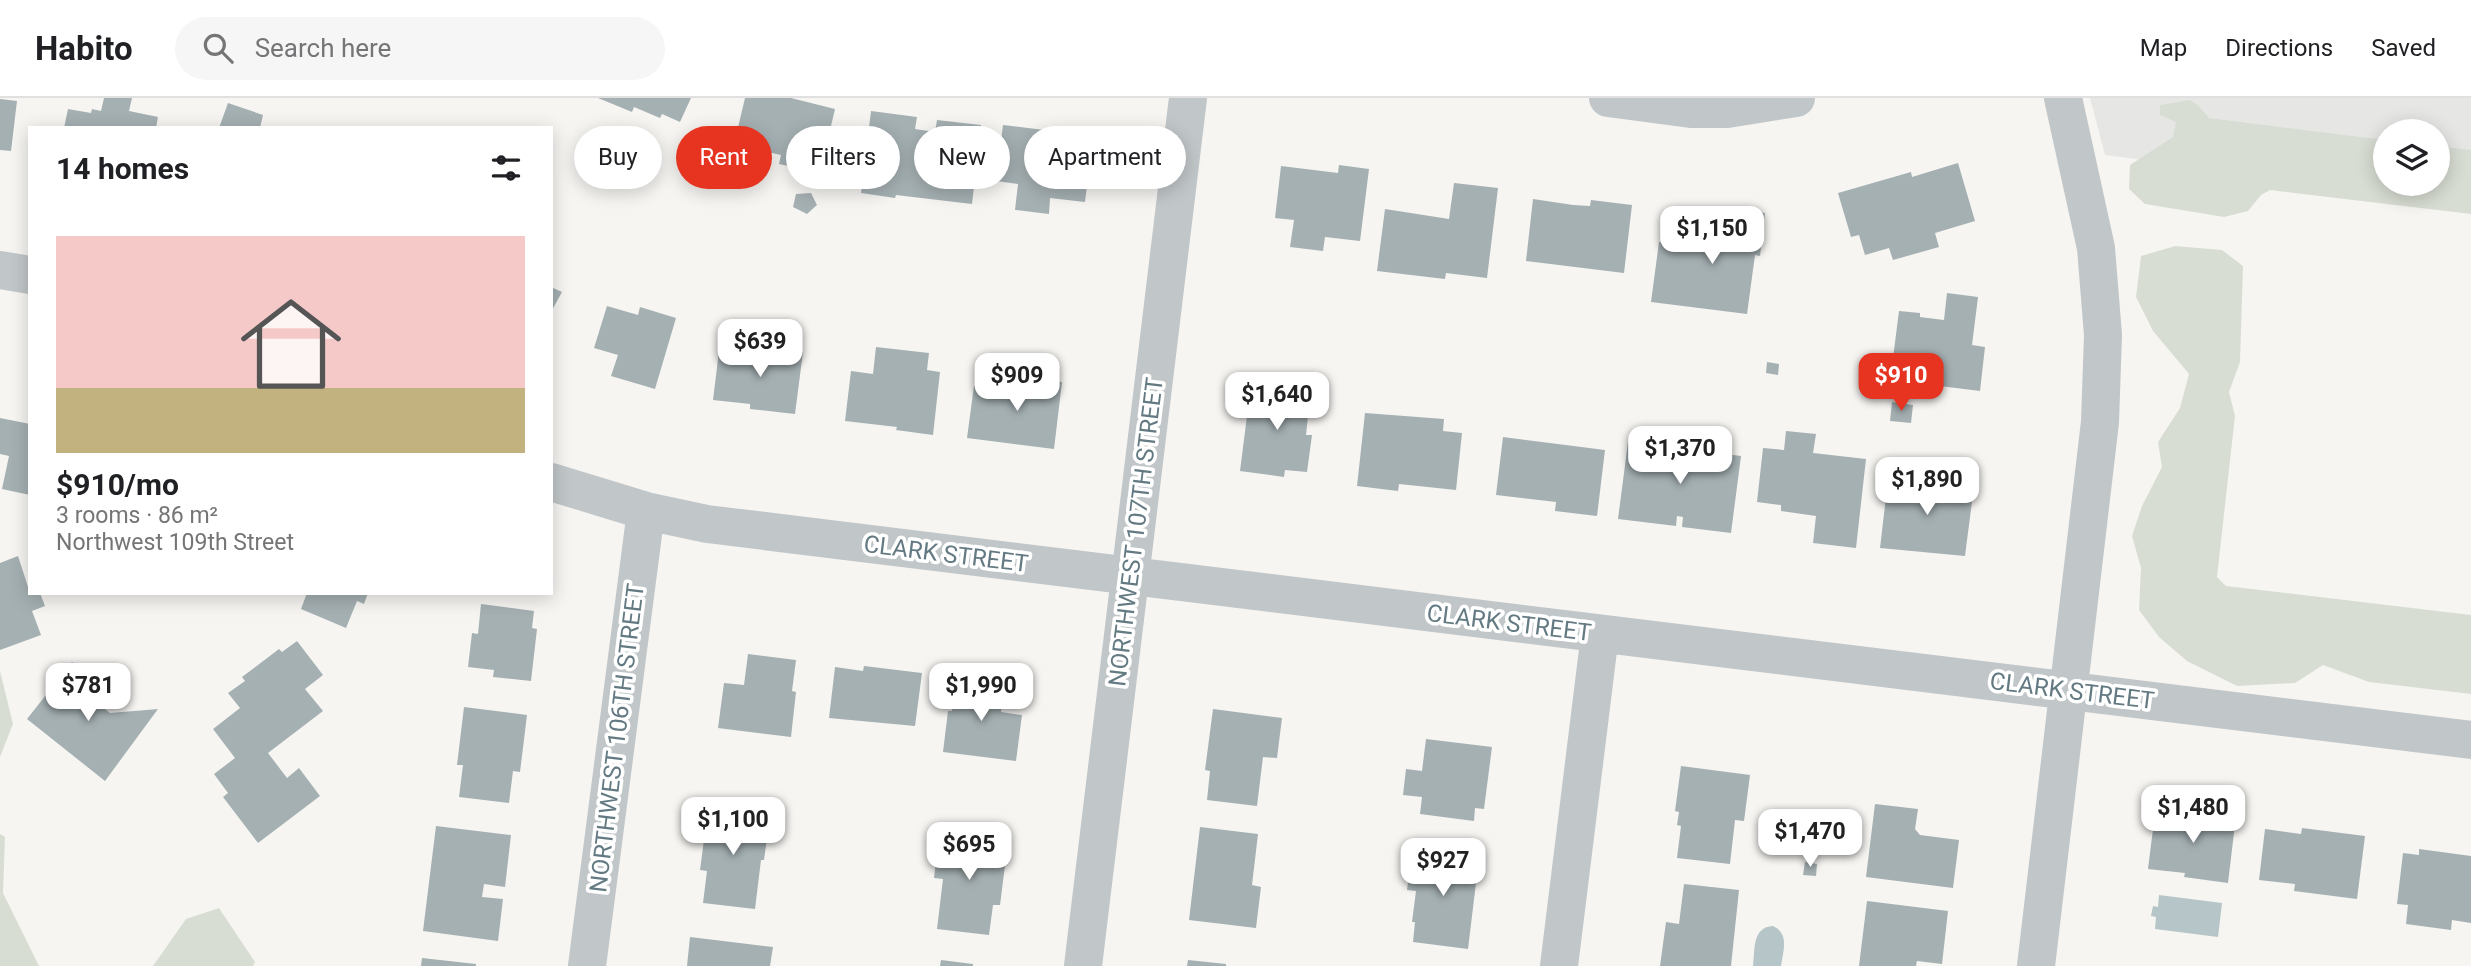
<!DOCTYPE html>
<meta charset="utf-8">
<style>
body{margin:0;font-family:Roboto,sans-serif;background:#f6f6f6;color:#202124;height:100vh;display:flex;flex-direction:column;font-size:26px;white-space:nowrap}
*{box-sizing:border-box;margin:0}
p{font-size:23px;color:#757577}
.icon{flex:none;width:38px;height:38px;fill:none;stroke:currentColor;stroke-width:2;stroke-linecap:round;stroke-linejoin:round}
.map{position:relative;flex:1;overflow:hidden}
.panel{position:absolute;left:28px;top:28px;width:525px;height:469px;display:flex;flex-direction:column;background:#fff;border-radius:0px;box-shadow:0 4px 18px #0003}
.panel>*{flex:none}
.guide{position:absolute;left:574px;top:28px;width:665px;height:63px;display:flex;gap:14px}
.buttons{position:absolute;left:2373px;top:21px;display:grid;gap:14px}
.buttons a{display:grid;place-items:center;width:77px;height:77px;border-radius:50%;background:#fff;box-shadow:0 4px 18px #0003;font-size:35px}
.price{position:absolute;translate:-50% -60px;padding:0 16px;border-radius:14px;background:#fff;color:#222;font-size:23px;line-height:46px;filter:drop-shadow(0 2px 4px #0008)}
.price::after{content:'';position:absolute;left:50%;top:42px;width:21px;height:16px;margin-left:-10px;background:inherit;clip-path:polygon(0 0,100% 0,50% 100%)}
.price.selected{background:#e63421;color:#fff}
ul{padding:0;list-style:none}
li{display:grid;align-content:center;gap:14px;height:371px;padding:0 28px}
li+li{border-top:2px solid #e0e0e0}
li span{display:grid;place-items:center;height:217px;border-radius:0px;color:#555}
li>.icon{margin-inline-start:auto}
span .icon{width:126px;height:126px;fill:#fffc;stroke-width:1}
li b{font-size:30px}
h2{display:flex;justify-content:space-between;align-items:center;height:84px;padding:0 28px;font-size:30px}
.pill{padding:0 24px;border-radius:32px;background:#fff;box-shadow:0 4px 18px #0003;font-size:24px;line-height:63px}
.pill.selected{background:#e63421;color:#fff}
header{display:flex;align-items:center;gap:42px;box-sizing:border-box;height:98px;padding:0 35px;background:#fff;border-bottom:2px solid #e0e0e0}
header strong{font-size:33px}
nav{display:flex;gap:38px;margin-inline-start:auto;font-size:24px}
.search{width:490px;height:63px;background:#f6f6f6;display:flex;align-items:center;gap:18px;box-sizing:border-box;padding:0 24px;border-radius:38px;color:#757577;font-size:26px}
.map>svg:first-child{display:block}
.built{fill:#e6e7e5;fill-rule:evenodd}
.green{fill:#d8ddd3}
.water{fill:#b6c5c7}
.building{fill:#a5b0b3}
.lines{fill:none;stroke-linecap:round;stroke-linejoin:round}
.minor{stroke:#c1c6c8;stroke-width:38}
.labels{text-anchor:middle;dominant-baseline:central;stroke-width:7;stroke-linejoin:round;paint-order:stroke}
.street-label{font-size:24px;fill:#647a83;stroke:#fff}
</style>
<header>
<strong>Habito</strong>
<div class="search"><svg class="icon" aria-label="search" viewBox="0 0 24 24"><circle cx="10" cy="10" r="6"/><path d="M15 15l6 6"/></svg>Search here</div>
<nav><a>Map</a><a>Directions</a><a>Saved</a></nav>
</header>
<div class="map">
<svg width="2471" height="868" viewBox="0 0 2471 868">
<rect width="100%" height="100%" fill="#f6f5f2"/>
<!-- built -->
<path class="built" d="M2090 0H2471V104L2105 57ZM2385 33H2438V86H2385Z"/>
<!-- green -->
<path class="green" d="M2190 2 2198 7 2209 20 2385 42V86H2438V48L2471 52V116L2270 92 2261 97 2248 113 2224 119 2145 106 2129 91 2130 67 2173 39 2176 24 2160 17V7Z
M2175 148 2222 152 2243 168 2240 264 2229 294 2235 318 2217 479 2226 488 2471 517V596L2369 584 2323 567 2295 585 2237 588 2187 563 2159 539 2139 512 2141 470 2132 438 2142 408 2162 369 2158 344 2180 310 2189 276 2153 233 2136 199 2141 158Z
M0 573 13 626 0 659Z
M0 736 5 739 3 795 39 868H0Z
M219 810 255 864 253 868H153L186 821Z"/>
<!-- water -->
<path class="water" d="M2159 797 2222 805 2218 839 2155 831 2156 819 2151 818 2153 808 2158 809Z
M1773 828C1790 836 1783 853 1781 868H1753C1755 852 1752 829 1773 828Z"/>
<!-- building -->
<path class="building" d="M104 0H132L129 13 158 19 156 30H64L68 11 91 15 92 11 101 13Z
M598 0H691L680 24 662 16 660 20 634 9 632 14Z
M745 0H791L835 11 820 75 779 66 781 57 754 51 755 46 735 42Z
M0 1 17 3 11 53 0 52Z
M228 5 263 17 260 30H219Z
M871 13 917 19 915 31 935 34 937 22 981 27 972 106 896 97 895 100 861 95Z
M1003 27 1093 38 1085 104 1050 100 1049 116 1015 112 1018 86 996 83Z
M1958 65 1975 123 1935 135 1939 149 1893 162 1889 150 1865 157 1859 137 1851 139 1838 95 1911 74 1912 79Z
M1339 67 1369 71 1360 143 1325 139 1323 153 1290 149 1294 122 1275 120 1281 68 1338 75Z
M1454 85 1498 90 1487 180 1446 175 1445 181 1377 173 1385 111 1449 121Z
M811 95 817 107 807 116 793 109 796 96Z
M1533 101 1573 107 1590 108 1591 102 1632 107 1624 175 1526 163Z
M1717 108 1765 115 1760 158 1755 157 1747 216 1651 204 1659 144 1712 150Z
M551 189 562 194 551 214Z
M1947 195 1978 199 1972 247 1985 249 1980 293 1932 287 1934 273 1892 268 1899 213 1920 215V219L1944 222Z
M607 208 638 217 640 209 676 220 655 291 611 278 618 257 594 250Z
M765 249 803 254 795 316 750 311V306L713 302 719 253 737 255 738 250 765 253Z
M876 249 929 255 927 272 940 274 933 337 896 332 897 329 845 323 851 273 873 276Z
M1767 264 1779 266 1778 277 1766 275Z
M1020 279 1062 284 1054 351 967 340 974 288 991 290 992 284 1019 288Z
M1255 285 1306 292 1304 308 1309 309 1306 337H1312L1307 374 1285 372 1284 379 1240 373 1248 310 1252 311Z
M1892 304 1913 307 1911 325 1890 323Z
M1365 315 1444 321 1443 333 1462 335 1456 392 1399 386 1398 393 1357 388Z
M0 320 30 326V397L2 391 9 358 0 356Z
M1786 333 1816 336 1813 355 1866 361 1856 450 1813 445 1816 418 1781 413V407L1757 404 1763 350 1784 352Z
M1503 339 1605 352 1597 418 1555 413 1556 404 1496 397Z
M1673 341 1702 345 1701 353 1741 358 1731 435 1682 429 1683 419 1677 418 1676 428 1618 421 1628 344 1672 350Z
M1895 378 1974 388 1965 458 1880 450 1886 399 1892 400Z
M18 458 30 495H40L45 508 32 513 41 537 0 552V465Z
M307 495H368L364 506 357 503 346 530 301 511Z
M481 506 534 513 532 530 537 531 531 583 493 579 494 572 468 569 472 535 478 536Z
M297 543 323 577 305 591 323 613 268 655 287 680 299 670 320 698 258 745 223 699 228 695 214 676 235 660 213 631 240 610 228 595 245 583 242 579 279 551 282 554Z
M748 556 796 562 792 593 796 594 791 639 718 630 724 585 744 587Z
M72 564 101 588 91 600 110 615 158 611 105 683 27 621Z
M864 568 922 575 915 628 829 620 835 569 863 573Z
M956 581 1004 587 1001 614 1022 617 1016 663 943 654 948 613H952Z
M464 609 527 617 520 674 513 673 509 705 459 699 463 667H457Z
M1213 611 1282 620 1277 660 1263 659 1257 708 1207 702 1210 673 1205 672Z
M1426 641 1492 649 1484 711 1475 710 1474 723 1420 716 1422 699 1403 697 1406 671 1422 673Z
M1681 668 1750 677 1744 723 1735 722 1730 766 1677 760 1681 728 1677 727 1679 714 1675 713Z
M1875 706 1918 711 1915 731 1920 737 1959 742 1953 790 1866 779Z
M708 711 770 718 764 762H761L755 811 703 805 707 773 700 772Z
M2175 711 2236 718 2228 785 2184 779 2185 775 2148 771 2155 715 2174 718Z
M436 728 511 737 505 789 484 786 482 799 503 801 498 843 423 833Z
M1200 729 1258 736 1252 787 1261 789 1256 830 1189 822Z
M2302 730 2365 738 2357 801 2294 793 2295 786 2259 782 2265 731 2301 736Z
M939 736 1008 744 1000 807H993L989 837 937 831 943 781 934 780Z
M2419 751 2471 758V825L2452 822 2451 832 2406 826 2408 807 2397 806 2403 755 2419 757Z
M1412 752 1479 760 1468 851 1413 844 1415 824H1412L1416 793 1407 792Z
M1805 764 1817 766 1816 778 1803 777Z
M1684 786 1739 792 1731 868H1660L1666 824 1679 826Z
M1867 803 1948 813 1942 866 1917 863 1916 868H1859Z
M690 839 773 849 770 868H687Z
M422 860 476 866V868H421Z
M941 862 973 866V868H940Z
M1188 862 1226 866V868H1187Z"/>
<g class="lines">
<!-- minor -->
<path class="minor" d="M1608 0 1691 11H1727L1796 0
M0 172 30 177
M551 384 646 413 707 426 2471 642
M587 868 646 413
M1083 868 1188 0
M1559 868 1600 536
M2036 868 2100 324 2103 237 2096 150 2063 0"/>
</g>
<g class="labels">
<!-- street labels -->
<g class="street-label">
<text transform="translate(1136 434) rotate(-83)">NORTHWEST 107TH STREET</text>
<text transform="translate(946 456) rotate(7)">CLARK STREET</text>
<text transform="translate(1509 525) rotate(7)">CLARK STREET</text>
<text transform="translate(2072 593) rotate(7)">CLARK STREET</text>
<text transform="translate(617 640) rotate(-83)">NORTHWEST 106TH STREET</text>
</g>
</g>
</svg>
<div class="buttons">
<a><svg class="icon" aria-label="layers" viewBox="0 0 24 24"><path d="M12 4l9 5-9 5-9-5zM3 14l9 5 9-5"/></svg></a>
</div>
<b class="price" style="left:1712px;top:168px">$1,150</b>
<b class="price" style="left:760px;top:281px">$639</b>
<b class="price" style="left:1017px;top:315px">$909</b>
<b class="price selected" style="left:1901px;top:315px">$910</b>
<b class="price" style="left:1277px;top:334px">$1,640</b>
<b class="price" style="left:1680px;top:388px">$1,370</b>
<b class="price" style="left:1927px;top:419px">$1,890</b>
<b class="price" style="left:88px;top:625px">$781</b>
<b class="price" style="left:981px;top:625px">$1,990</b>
<b class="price" style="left:2193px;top:747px">$1,480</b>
<b class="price" style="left:733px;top:759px">$1,100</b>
<b class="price" style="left:1810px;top:771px">$1,470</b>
<b class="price" style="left:969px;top:784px">$695</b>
<b class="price" style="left:1443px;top:800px">$927</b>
<div class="guide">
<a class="pill">Buy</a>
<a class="pill selected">Rent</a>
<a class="pill">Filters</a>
<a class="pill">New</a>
<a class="pill">Apartment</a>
</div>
<section class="panel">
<h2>14 homes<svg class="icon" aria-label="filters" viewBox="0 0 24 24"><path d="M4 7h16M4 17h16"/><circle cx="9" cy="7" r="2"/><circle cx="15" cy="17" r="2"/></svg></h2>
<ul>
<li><span style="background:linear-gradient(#f6c9c9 70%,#c2b280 0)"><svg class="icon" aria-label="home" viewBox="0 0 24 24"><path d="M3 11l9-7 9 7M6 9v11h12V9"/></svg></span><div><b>$910/mo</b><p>3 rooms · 86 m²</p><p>Northwest 109th Street</p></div></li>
</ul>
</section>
</div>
